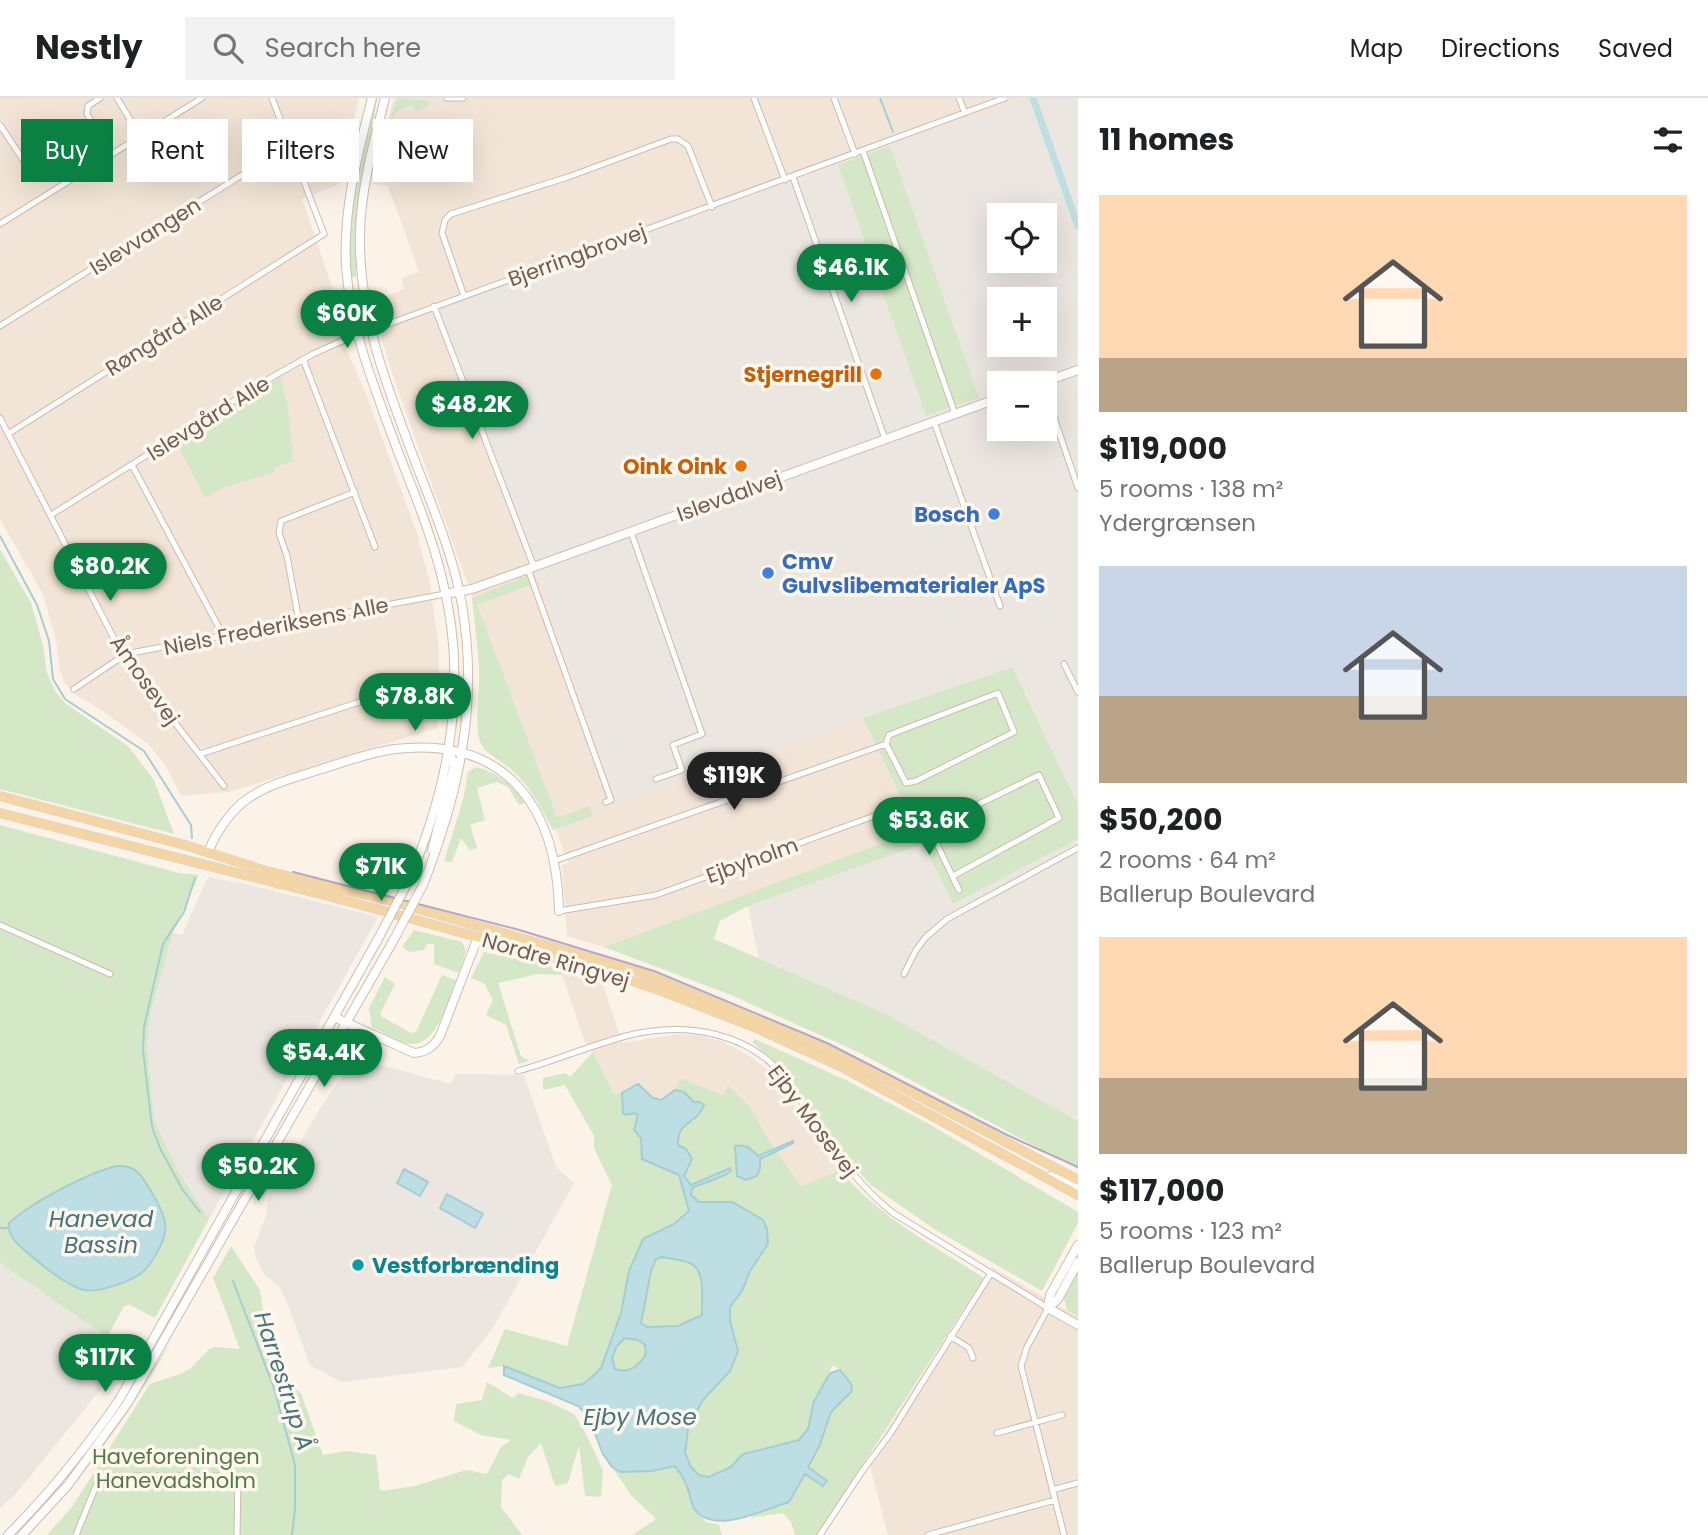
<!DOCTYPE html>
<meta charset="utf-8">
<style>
body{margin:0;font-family:Poppins,sans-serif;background:#f2f2f2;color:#202124;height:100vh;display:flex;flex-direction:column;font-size:26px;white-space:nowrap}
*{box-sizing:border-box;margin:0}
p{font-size:23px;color:#757577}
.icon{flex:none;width:38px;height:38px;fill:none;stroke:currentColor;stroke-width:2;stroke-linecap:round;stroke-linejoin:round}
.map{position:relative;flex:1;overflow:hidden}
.sheet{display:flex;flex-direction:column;background:#fff;width:630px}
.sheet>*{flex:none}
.banner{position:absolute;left:21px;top:21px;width:665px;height:63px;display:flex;gap:14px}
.fabs{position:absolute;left:987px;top:105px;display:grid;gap:14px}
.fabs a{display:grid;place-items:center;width:70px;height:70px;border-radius:0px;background:#fff;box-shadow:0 7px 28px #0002;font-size:35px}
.price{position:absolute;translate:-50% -60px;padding:0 16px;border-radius:24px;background:#0b8043;color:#fff;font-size:23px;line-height:46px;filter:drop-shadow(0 2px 4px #0008)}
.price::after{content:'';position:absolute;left:50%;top:42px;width:21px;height:16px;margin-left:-10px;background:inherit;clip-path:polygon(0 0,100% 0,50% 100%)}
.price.on{background:#222;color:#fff}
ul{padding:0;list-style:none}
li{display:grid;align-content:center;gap:14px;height:371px;padding:0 21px}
li span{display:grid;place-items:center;height:217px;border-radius:0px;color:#555}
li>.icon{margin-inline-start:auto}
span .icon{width:126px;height:126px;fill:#fffc;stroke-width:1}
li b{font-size:30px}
h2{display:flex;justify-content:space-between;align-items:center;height:84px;padding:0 21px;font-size:30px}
.pill{padding:0 24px;border-radius:0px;background:#fff;box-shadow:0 7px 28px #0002;font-size:24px;line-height:63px}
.pill.on{background:#0b8043;color:#fff}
header{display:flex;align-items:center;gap:42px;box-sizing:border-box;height:98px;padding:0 35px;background:#fff;border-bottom:2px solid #e0e0e0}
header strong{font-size:33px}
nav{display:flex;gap:38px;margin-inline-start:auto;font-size:24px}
.search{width:490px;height:63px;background:#f2f2f2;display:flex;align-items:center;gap:18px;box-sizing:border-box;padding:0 24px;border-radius:0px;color:#757577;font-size:26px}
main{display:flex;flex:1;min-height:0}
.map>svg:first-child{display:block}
.residential{fill:#f2e5d7}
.industrial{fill:#ece6e1;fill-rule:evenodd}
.green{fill:#d4e7c7;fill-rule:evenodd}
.water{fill:#bddee3;stroke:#a5cdd4;stroke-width:2;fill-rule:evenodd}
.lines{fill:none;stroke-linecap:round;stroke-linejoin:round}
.stream{stroke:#a5cdd4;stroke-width:2}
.canal{stroke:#bddee3;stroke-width:7}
.street-casing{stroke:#ccbbaf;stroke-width:7}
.secondary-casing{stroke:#d0bdaf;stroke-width:10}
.primary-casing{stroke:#d8d1cd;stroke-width:10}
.street{stroke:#fff;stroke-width:5}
.secondary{stroke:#fff;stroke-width:8}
.primary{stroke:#f4d6a6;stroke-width:9}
.tram{stroke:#b6a7c4;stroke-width:2}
.secondary-bridge-casing{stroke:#d0bdaf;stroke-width:10;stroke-linecap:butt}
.secondary-bridge{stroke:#fff;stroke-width:8}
.food-dot{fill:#e8710a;stroke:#fef7ee;stroke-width:2.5}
.shop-dot{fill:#3f7fe0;stroke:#fef7ee;stroke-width:2.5}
.culture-dot{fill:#0f9aa8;stroke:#fef7ee;stroke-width:2.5}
.labels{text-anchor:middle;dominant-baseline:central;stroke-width:7;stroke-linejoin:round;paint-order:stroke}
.street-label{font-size:21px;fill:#735b4e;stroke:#fef7ee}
.food-label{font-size:21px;font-weight:bold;fill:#c56008;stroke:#fef7ee;text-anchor:end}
.shop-label{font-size:21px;font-weight:bold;fill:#366cbe;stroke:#fef7ee;text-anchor:end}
.culture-label{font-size:21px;font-weight:bold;fill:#0d838f;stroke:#fef7ee;text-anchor:start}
.park-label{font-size:21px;fill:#557847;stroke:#fef7ee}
.water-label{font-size:23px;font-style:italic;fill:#46747d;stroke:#fef7ee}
</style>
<header>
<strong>Nestly</strong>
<div class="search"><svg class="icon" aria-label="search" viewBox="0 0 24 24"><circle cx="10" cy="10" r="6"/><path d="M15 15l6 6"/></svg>Search here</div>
<nav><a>Map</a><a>Directions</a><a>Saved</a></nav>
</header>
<main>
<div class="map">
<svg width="1078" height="1437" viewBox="0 0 1078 1437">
<rect width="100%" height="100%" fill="#fbf3e8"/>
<!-- residential -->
<path class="residential" d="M0 0H359L340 86 302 101 340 212 338 231 366 296 417 435 430 486 439 552 437 630 229 694 181 698 166 668 147 645 97 609 74 596 65 585 60 574 56 542 43 496 0 421Z
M394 0H1024L438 212 533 459 617 705 863 620 917 732 604 849 567 838 562 767 568 765 395 284 382 242 373 204 404 191 402 180 419 174 388 88 372 86Z
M560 871 602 884 622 945 677 936 700 937 724 944 745 955 770 973 840 1072 801 1088 728 988 723 997 680 980 675 992 661 1002 653 1000 644 990 630 989 622 995 614 996 593 954 584 942Z
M992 1169 1078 1219V1437H888L868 1361Z"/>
<!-- industrial -->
<path class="industrial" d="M1024 0H1078V707L1011 569 617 706 533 459 438 211 838 67 926 318 978 300 890 48ZM999 117H1045V163H999ZM999 201H1045V247H999ZM999 285H1045V331H999Z
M1078 741V1023L886 916 759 861 748 808 923 746 953 806Z
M208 779 250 787 378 819 209 1121 178 1073 154 1022 147 948 150 917 173 834 182 837Z
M366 963 451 986 455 976 524 977 556 1069 574 1085 493 1230 462 1269 341 1284 310 1267 287 1204 280 1190 264 1176 256 1160 254 1149 266 1117 268 1099 322 1007 348 970Z
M0 1165 107 1239 128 1258 13 1399 0 1410Z"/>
<!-- green -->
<path class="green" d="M398 0 430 3 428 8 417 13 411 7 396 14 394 20 390 21Z
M375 1 377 2 357 112 356 179H351C347 114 360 64 375 1Z
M890 48 979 300 926 318 838 67Z
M280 279 288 308 293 363 274 370 275 374 225 389 205 400 176 344Z
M0 451 31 505 43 547 47 575 55 593 66 606 128 648 154 682 174 736 0 691Z
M527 478 530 487 477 507 557 720 589 708 593 718 553 732C542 711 531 690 514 674 507 667 487 655 484 651 471 633 481 592 479 570 478 547 474 523 472 500Z
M1012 569 1078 707V741L953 806 923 746 748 808 720 823 714 841 886 916 1078 1023V1071L858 954 731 897 604 849 917 732 863 620Z
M476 669C499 675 511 687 526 705L519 707 508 689 497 684 477 690 485 722 470 727 477 750 470 752 461 740 452 764 444 763 463 702 468 674Z
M0 727 179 775 199 777 173 834 150 917 147 948 154 1022 178 1073 209 1121 155 1220 130 1207 124 1208 107 1239 0 1165ZM117 1068C139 1067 146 1086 157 1102L66 1090 105 1071Z
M414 832 462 844 466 853 459 875 434 866V846H427L424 852 409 854 402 849Z
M484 854 560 871 562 877 538 876 498 885 521 958 529 963 519 966 506 927 486 917 493 902 484 885 471 880Z
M442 877 456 882C448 901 437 947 412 946 400 946 383 934 372 929L369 910 385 879 395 886 380 916 382 919 411 935 416 934Z
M755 941 848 983 929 1026 1078 1114V1125L1042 1193 934 1131 871 1087 832 1044 788 977 752 944Z
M593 954 614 996 622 995 623 1015H634L638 1017 634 1032 641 1040 642 1061 679 1077 689 1113 674 1126 643 1141 629 1173 621 1215 601 1270 592 1279 583 1286 559 1290 504 1268 488 1270 505 1231 567 1248 612 1087 594 1050V1038L565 987 543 992V980L565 975 570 979Z
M680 980 723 997 728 987 750 1009 769 1043 801 1088 840 1072C879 1119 933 1147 984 1180L817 1437H795L791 1424 783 1415 749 1420 759 1414 789 1404 806 1376 823 1388 827 1383 807 1369 819 1349 831 1314 852 1293 840 1272 833 1267 814 1303 808 1331 799 1342 753 1352 743 1356 731 1369 709 1379 700 1377 691 1369 685 1355 688 1332 702 1303 730 1273 738 1253 730 1223V1209L742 1193 750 1173 768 1145 767 1131 732 1104H699L691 1097V1087L684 1078 678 1036 682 1028 694 1023 695 1004 684 994 675 992Z
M231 1148 260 1192 264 1219 294 1290 301 1295 323 1357 346 1353 376 1357 380 1393 415 1388 466 1372 487 1376 501 1349 511 1342 481 1337 454 1323 456 1306 482 1302 487 1284 513 1300 518 1295 547 1303 574 1316 584 1332 603 1372 601 1399 585 1398 579 1347 568 1385 555 1388 541 1345 528 1359 519 1381 509 1376 502 1382 501 1409 522 1437H47L72 1409 150 1286 180 1276 191 1270 209 1251 214 1249 240 1251 213 1180Z
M662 1159C671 1161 683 1161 690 1165 707 1173 701 1202 702 1217 685 1227 657 1237 641 1225L651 1173 656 1161Z
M1078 1174V1219L1067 1212 1064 1200Z
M625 1240 638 1242 645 1247 646 1256C639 1268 630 1276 615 1271L612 1260 617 1248Z
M172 1242C133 1312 85 1378 29 1437H26L58 1404 91 1363Z
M675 1368 686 1386 690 1404 706 1424 719 1427 722 1437H632L656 1421 631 1397 612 1369C631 1378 655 1372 675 1368Z"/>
<!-- water -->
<path class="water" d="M638 986 653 1000 661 1002 675 992 684 994 694 1004H700L704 1007C696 1028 677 1022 678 1047L686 1051 692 1061 684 1078 691 1087 730 1070 731 1073C722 1081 704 1084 692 1090L691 1097 699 1104H732L763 1122 767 1131 768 1146 750 1173 742 1193 730 1209V1223L738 1253 730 1273 702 1303 688 1331 685 1355 691 1369 699 1377 709 1379 731 1369 743 1356 799 1342 808 1331 814 1303 830 1275 840 1272 851 1286 852 1293 831 1314 819 1349 808 1369 827 1383 823 1388 805 1376 789 1404C762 1412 715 1437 695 1412 690 1404 690 1395 686 1386 684 1380 679 1374 675 1368L652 1373 621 1374 612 1369 603 1356 588 1318 578 1308 504 1277V1268L560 1290 583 1286 592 1279 601 1270 621 1215 629 1173 643 1141 674 1126 689 1113 679 1077 642 1061 641 1040 634 1032 638 1017 634 1015 626 1017 623 1015 622 995ZM662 1159C670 1161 682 1161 690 1165 707 1173 701 1202 702 1217L678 1228 647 1229 641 1225 651 1173 656 1161ZM625 1240 638 1242 645 1247 646 1256C639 1268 630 1276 615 1271L612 1260 617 1248Z
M793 1043V1045L760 1061V1070L757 1078 746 1082 737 1078 735 1048C746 1046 750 1050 758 1058Z
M117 1068C135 1067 140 1075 149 1090 156 1101 168 1121 165 1134 163 1146 153 1163 145 1172 135 1182 100 1195 85 1192 74 1191 49 1173 40 1165 29 1155 6 1142 9 1125 31 1105 87 1075 117 1068Z
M404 1071 428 1084 420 1098 397 1085Z
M447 1096 483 1116 475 1130 440 1110Z"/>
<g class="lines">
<!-- stream -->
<path class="stream" d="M880 0 893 34
M0 438 37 507 49 543 53 581 65 601 144 653 191 727 192 740
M195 780 184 814 163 846 144 929 143 952 152 1029 160 1050 182 1091 200 1114
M0 1130H8
M233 1183 274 1290 295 1367V1411L292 1437"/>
<!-- canal -->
<path class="canal" d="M1033 0 1078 128"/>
<!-- street casing -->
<g class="street-casing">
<path id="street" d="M100 0 88 8 87 16 111 56
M117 0 140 38
M447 0H463
M754 0 785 82
M834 0 855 56
M959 0 965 15
M0 27 33 77
M863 53 955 316
M293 56 346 39
M793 79 885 341
M0 126 202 0
M464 198 442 135 445 122 451 116 568 79 671 41H678L688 48 712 109
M434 208 534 469
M0 228 290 47
M303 261 375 449
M1045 293 1078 390
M0 320 123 558 224 688
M934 324 1000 508
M8 336 324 136 272 0
M132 367 223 537
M51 417 267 282 313 256 342 243 1005 0
M631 434 702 636 673 647 682 672 656 681
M528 471 611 702 606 704
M299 523 287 458 279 435 281 423 355 394
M1064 566 1078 594
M74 591 123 558 136 554 445 496
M200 656 436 579
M929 730 1039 677 1059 720 953 778
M554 763 886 646 906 685 916 683 1014 634 998 595 889 637 886 646
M559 813 656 797 910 705H915L919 709 959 792
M0 827 110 876
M904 876 916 852 926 839 947 821 1078 750
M518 973C554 963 589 948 626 938 684 923 753 933 789 986 823 1034 847 1078 893 1115L1048 1210 1027 1249 1021 1268 1064 1437
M950 1238 969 1250 973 1260
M108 1244 144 1257
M997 1335 1062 1317
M1052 1392 1078 1385
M76 1437 100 1378H238L237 1437
M820 1437 863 1372 890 1336 991 1175
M928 1437 1055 1402"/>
</g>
<!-- secondary casing -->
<g class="secondary-casing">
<path id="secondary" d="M372 0C358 55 343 110 346 167 350 231 375 291 397 351 413 392 430 433 441 476 469 581 451 683 409 782
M385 0C374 44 361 89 360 135 358 219 389 294 418 371 435 415 454 460 462 507 479 606 459 695 423 787
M1041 285 1078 272
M445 496 472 491 528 471 999 300
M432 752 452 676 454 667 449 653
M208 754C235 692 269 688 328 669 350 662 372 654 395 651 507 638 557 710 559 813
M334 919 414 955C427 954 433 949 440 938L478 839
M1051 1078 1078 1091
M1048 1210 1050 1197 1078 1147
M1048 1210 1058 1201 1078 1164
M1048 1210 1078 1227
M8 1437C50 1395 86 1350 119 1302L378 841
M22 1437 68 1387 127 1306 392 845"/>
</g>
<!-- primary casing -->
<g class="primary-casing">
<path id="primary" d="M0 698 185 747 266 773 387 802 637 873 811 944 896 986 1078 1082
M0 715 332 799 613 876 664 894 754 929 842 969 1078 1097"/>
</g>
<!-- street -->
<use href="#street" class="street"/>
<!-- secondary -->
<use href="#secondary" class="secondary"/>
<!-- primary -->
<use href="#primary" class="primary"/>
<!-- tram -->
<path class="tram" d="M293 774 516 831 654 873 827 945 1007 1037 1078 1069"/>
<!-- secondary-bridge casing -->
<g class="secondary-bridge-casing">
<path id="secondary-bridge" d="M378 841 409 782
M392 845 423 787"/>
</g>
<!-- secondary-bridge -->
<use href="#secondary-bridge" class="secondary-bridge"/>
</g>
<!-- markers -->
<g class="food-dot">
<circle cx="876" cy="276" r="7"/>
<circle cx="741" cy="368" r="7"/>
</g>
<g class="shop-dot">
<circle cx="994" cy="416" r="7"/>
<circle cx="768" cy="475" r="7"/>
</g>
<circle class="culture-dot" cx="358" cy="1167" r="7"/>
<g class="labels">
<!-- street labels -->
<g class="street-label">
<text transform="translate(145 138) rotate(-32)">Islevvangen</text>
<text transform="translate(577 157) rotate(-20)">Bjerringbrovej</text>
<text transform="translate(164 237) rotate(-32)">Røngård Alle</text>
<text transform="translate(208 320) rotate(-32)">Islevgård Alle</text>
<text transform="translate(729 398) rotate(-20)">Islevdalvej</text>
<text transform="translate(276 528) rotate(-11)">Niels Frederiksens Alle</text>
<text transform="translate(145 582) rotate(55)">Åmosevej</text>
<text transform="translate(752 762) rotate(-20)">Ejbyholm</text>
<text transform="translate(556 862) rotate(16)">Nordre Ringvej</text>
<text transform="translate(813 1023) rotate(53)">Ejby Mosevej</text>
</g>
<!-- food labels -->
<g class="food-label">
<text x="862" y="276">Stjernegrill</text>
<text x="727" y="368">Oink Oink</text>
</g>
<!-- shop labels -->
<g class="shop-label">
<text x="980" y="416">Bosch</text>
<text x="782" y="463" text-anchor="start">Cmv<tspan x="782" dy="24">Gulvslibematerialer ApS</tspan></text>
</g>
<!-- culture labels -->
<g class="culture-label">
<text x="372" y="1167">Vestforbrænding</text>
</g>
<!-- park labels -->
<g class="park-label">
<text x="176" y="1358">Haveforeningen<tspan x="176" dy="24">Hanevadsholm</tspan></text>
</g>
<!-- water labels -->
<g class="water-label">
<text x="101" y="1121">Hanevad<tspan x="101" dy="26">Bassin</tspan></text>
<text transform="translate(284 1283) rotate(72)">Harrestrup Å</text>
<text x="640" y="1319">Ejby Mose</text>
</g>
</g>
</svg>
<div class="fabs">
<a><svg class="icon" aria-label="locate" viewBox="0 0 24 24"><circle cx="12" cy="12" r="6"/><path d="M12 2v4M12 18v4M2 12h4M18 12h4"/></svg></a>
<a>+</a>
<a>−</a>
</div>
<b class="price" style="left:851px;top:206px">$46.1K</b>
<b class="price" style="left:347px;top:252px">$60K</b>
<b class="price" style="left:472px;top:343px">$48.2K</b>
<b class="price" style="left:110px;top:505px">$80.2K</b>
<b class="price" style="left:415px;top:635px">$78.8K</b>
<b class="price on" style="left:734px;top:714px">$119K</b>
<b class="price" style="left:929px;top:759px">$53.6K</b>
<b class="price" style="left:381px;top:805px">$71K</b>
<b class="price" style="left:324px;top:991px">$54.4K</b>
<b class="price" style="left:258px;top:1105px">$50.2K</b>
<b class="price" style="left:105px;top:1296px">$117K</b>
<div class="banner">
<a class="pill on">Buy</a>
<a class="pill">Rent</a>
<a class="pill">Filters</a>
<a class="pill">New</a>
</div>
</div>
<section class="sheet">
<h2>11 homes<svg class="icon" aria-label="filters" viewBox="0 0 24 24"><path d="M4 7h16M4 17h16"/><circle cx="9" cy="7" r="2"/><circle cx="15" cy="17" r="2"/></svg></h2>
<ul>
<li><span style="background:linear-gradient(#ffd9b3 75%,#b9a48a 0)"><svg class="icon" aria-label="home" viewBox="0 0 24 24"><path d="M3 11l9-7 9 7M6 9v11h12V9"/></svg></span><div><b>$119,000</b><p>5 rooms · 138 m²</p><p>Ydergrænsen</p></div></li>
<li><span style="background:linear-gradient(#c9d6e8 60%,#b9a48a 0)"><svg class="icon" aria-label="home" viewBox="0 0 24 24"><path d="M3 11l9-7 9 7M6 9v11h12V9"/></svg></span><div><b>$50,200</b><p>2 rooms · 64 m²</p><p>Ballerup Boulevard</p></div></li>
<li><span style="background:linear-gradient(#ffd9b3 65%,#b9a48a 0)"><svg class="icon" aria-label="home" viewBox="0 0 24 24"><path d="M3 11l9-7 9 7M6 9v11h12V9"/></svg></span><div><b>$117,000</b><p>5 rooms · 123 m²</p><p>Ballerup Boulevard</p></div></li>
</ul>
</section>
</main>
